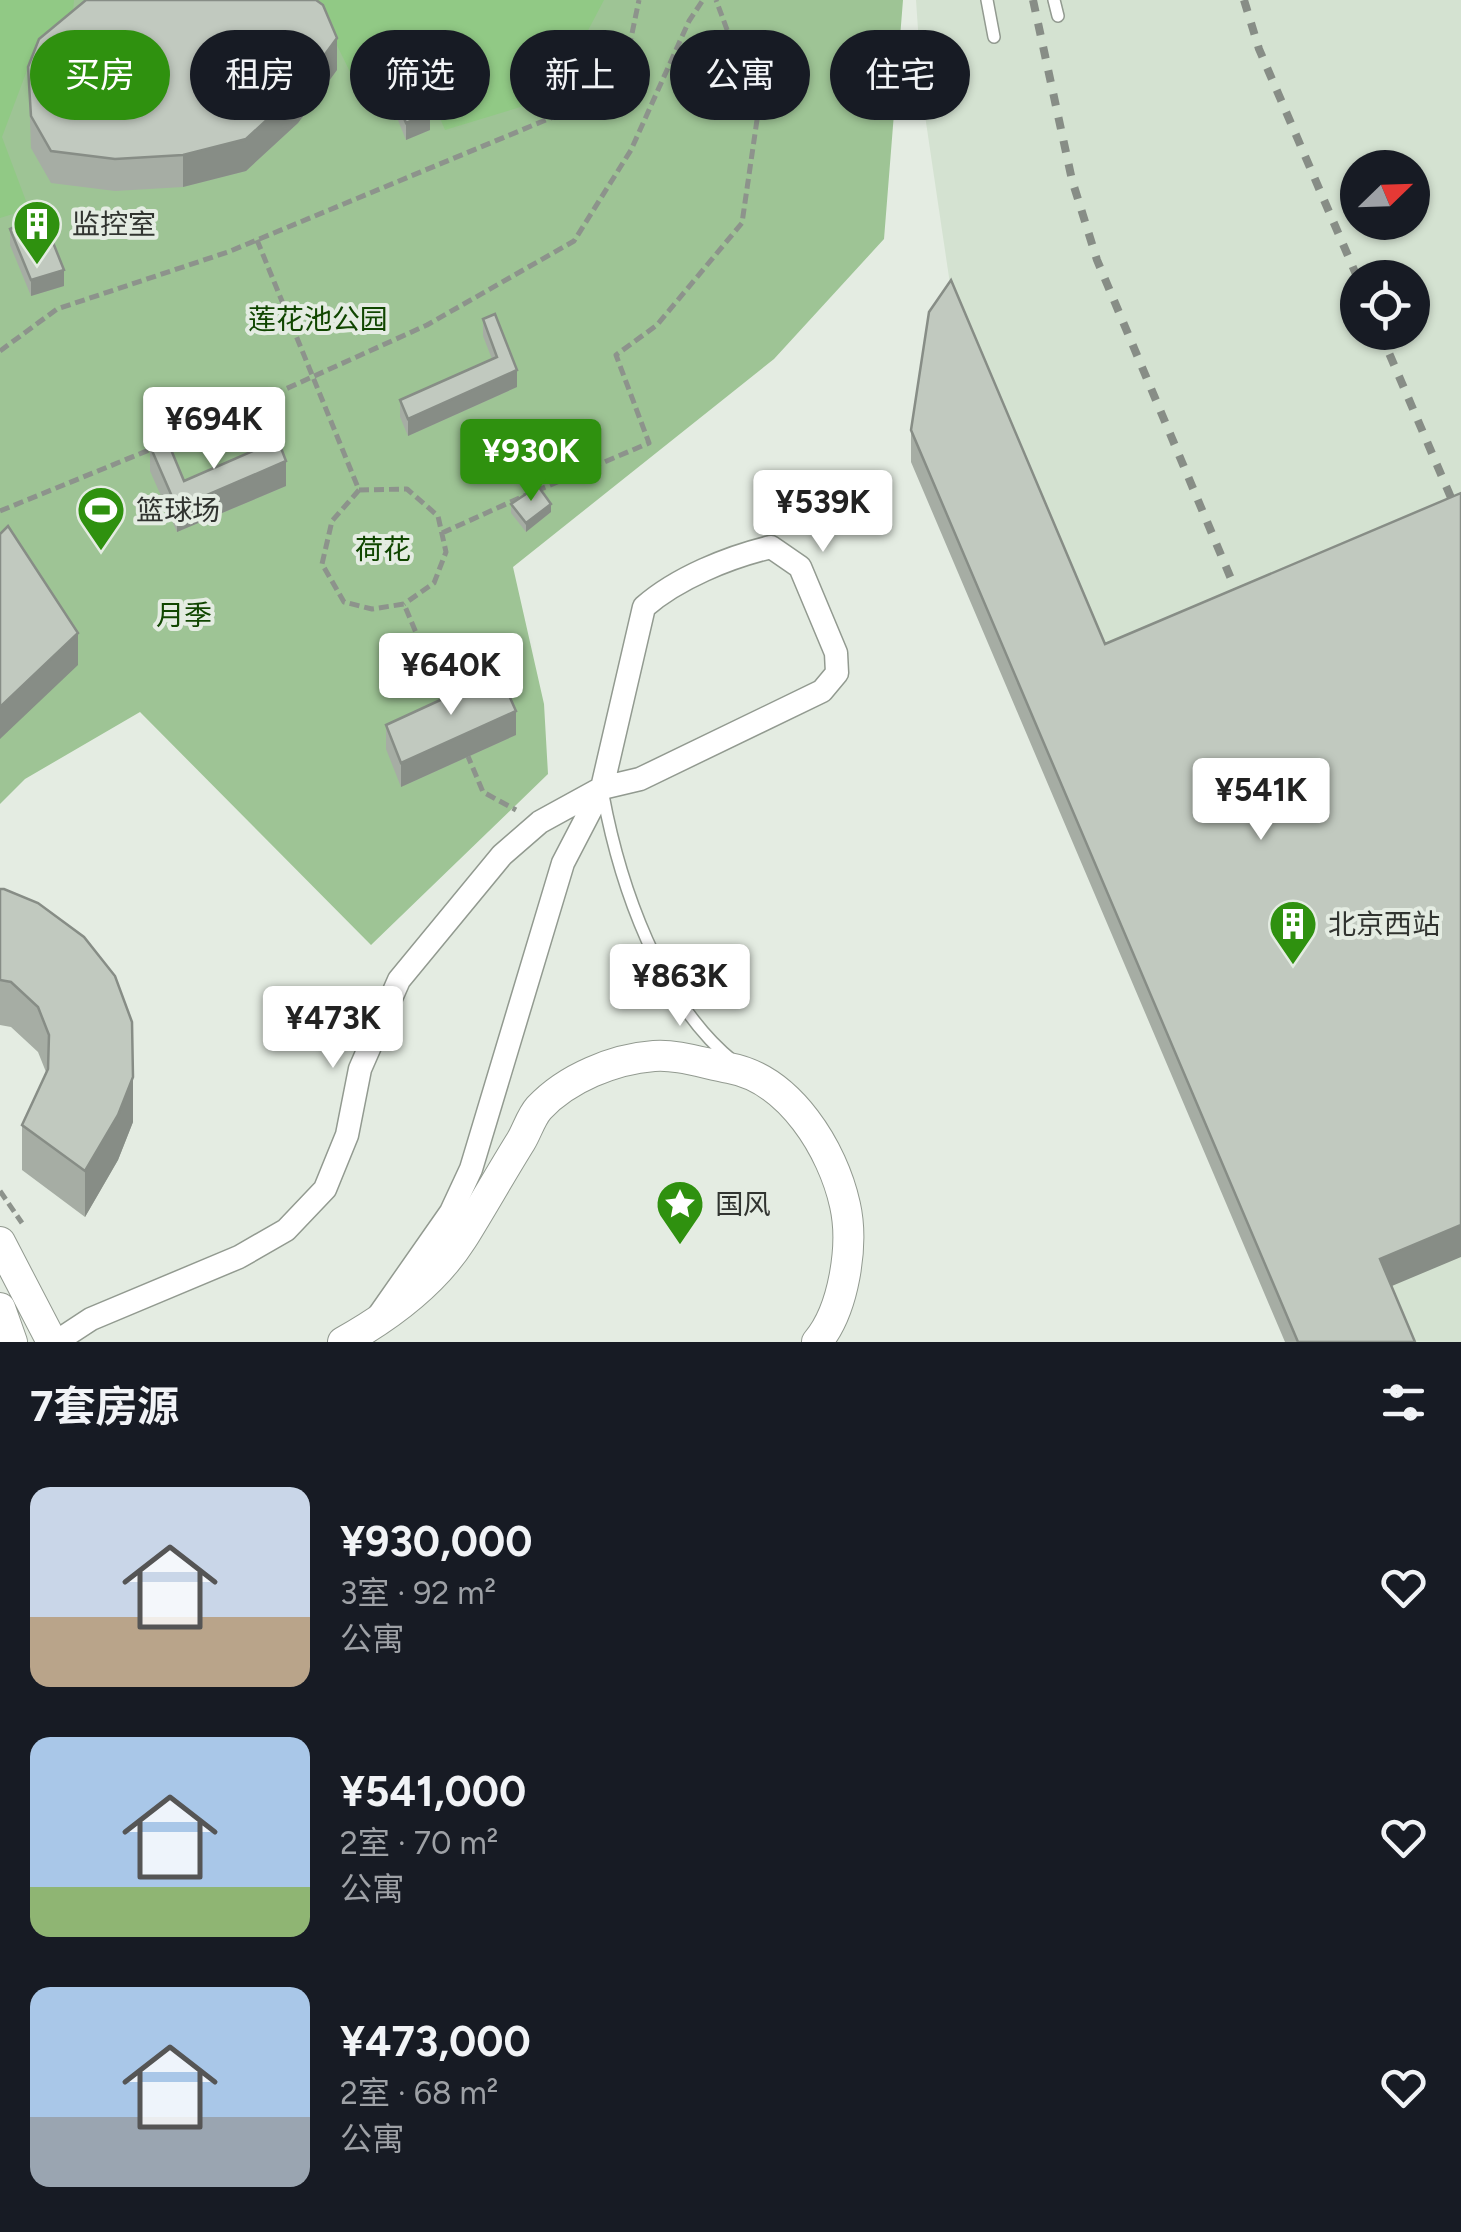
<!DOCTYPE html>
<html lang="zh">
<meta charset="utf-8">
<style>
body{margin:0;font-family:Figtree,"Noto Sans SC",sans-serif;background:#20242c;color:#f1f3f6;height:100vh;display:flex;flex-direction:column;font-size:38px;white-space:nowrap}
*{box-sizing:border-box;margin:0}
p{font-size:32px;color:#9ea1a6}
.icon{flex:none;width:55px;height:55px;fill:none;stroke:currentColor;stroke-width:2;stroke-linecap:round;stroke-linejoin:round}
.map{position:relative;height:1342px;overflow:hidden}
.details{display:flex;flex-direction:column;background:#171b24;flex:1}
.details>*{flex:none}
.top-card{position:absolute;left:30px;top:30px;width:1402px;height:90px;display:flex;gap:20px}
.needle{width:65px;rotate:67deg}
.fabs{position:absolute;left:1340px;top:150px;display:grid;gap:20px}
.fabs a{display:grid;place-items:center;width:90px;height:90px;border-radius:50%;background:#171b24;box-shadow:0 2px 8px #0004;font-size:50px}
.price{position:absolute;translate:-50% -85px;padding:0 22px;border-radius:10px;background:#fff;color:#222;font-size:32px;line-height:65px;filter:drop-shadow(0 2px 5px #0008)}
.price::after{content:'';position:absolute;left:50%;top:60px;width:30px;height:22px;margin-left:-15px;background:inherit;clip-path:polygon(0 0,100% 0,50% 100%)}
.price.on{background:#2f910f;color:#fff}
ul{padding:0;list-style:none}
li{display:flex;align-items:center;gap:30px;height:250px;padding:0 30px}
li span{display:grid;place-items:center;flex:none;width:280px;height:200px;border-radius:20px;color:#555}
li>.icon{margin-inline-start:auto}
span .icon{width:120px;height:120px;fill:#fffc;stroke-width:1}
li b{font-size:42px}
h2{display:flex;justify-content:space-between;align-items:center;height:120px;padding:0 30px;font-size:42px}
.pill{padding:0 35px;border-radius:45px;background:#171b24;box-shadow:0 2px 8px #0004;font-size:35px;line-height:90px}
.pill.on{background:#2f910f;color:#fff}
.map>svg:first-child{display:block}
.built{fill:#d4e2d1;fill-rule:evenodd}
.green{fill:#9ec495}
.water{fill:#91c985}
.lines{fill:none;stroke-linecap:round;stroke-linejoin:round}
.lane-casing{stroke:#929a90;stroke-width:14}
.street-casing{stroke:#929a90;stroke-width:25}
.secondary-casing{stroke:#929a90;stroke-width:32}
.path{stroke:#8d938c;stroke-width:5;stroke-dasharray:10 5;stroke-linecap:butt}
.lane{stroke:#fff;stroke-width:11}
.street{stroke:#fff;stroke-width:22}
.secondary{stroke:#fff;stroke-width:30}
.rail{stroke:#878d86;stroke-width:8;stroke-dasharray:12 12;stroke-linecap:butt}
.wall{fill:#a6ada4}
.shaded-wall{fill:#878d86}
.building{fill:#c1c9bf;stroke:#878d86;stroke-width:2.5}
.labels{text-anchor:middle;dominant-baseline:central;stroke-width:8;stroke-linejoin:round;paint-order:stroke}
.poi-label{font-size:28px;fill:#313430;stroke:#e4ece2;text-anchor:start}
.park-label{font-size:28px;fill:#104600;stroke:#e4ece2}
</style>
<div class="map">
<svg width="1461" height="1342" viewBox="0 0 1461 1342">
<rect width="100%" height="100%" fill="#e4ece2"/>
<!-- built -->
<path class="built" d="M916 0H1461V1342H1397L950 284 923 102ZM1358 168H1412V222H1358ZM1358 278H1412V332H1358Z"/>
<!-- green -->
<path class="green" d="M0 0H903L884 239 774 359 513 567 544 704 548 774 371 945 140 712 25 779 0 804Z"/>
<!-- water -->
<path class="water" d="M0 0H74L72 23 32 57 2 137 29 209 0 218Z
M295 0H604L553 97 445 130 410 48 352 76 328 27Z"/>
<g class="lines">
<!-- lane casing -->
<g class="lane-casing">
<path id="lane" d="M987 0 994 37
M1054 0 1058 16
M603 795C620 886 660 1002 733 1061"/>
</g>
<!-- street casing -->
<g class="street-casing">
<path id="street" d="M56 1342 91 1319 239 1257 286 1230 325 1189 347 1135 360 1069 399 980 502 855 540 822 602 788 640 779 822 691 837 673 836 653 800 567 771 547C729 557 677 578 644 607L602 788 563 863 471 1169 451 1212 379 1315"/>
</g>
<!-- secondary casing -->
<g class="secondary-casing">
<path id="secondary" d="M0 1242 52 1342
M0 1308 12 1342
M343 1342C388 1317 434 1283 462 1239 482 1207 501 1173 521 1141 527 1131 531 1117 539 1108 567 1078 614 1059 654 1056 677 1054 706 1064 729 1068 790 1079 833 1150 845 1205 854 1245 844 1310 817 1342"/>
</g>
<!-- path -->
<path class="path" d="M257 240 359 490 332 521 322 564 344 602 372 609 404 604 445 702
M0 351 57 309 228 252 553 117 630 43 639 0
M164 444 427 325 574 241 631 150 689 21 703 0
M359 490 407 489 438 516 446 552 434 583 404 604
M536 491 649 443 616 355 657 325 742 223 758 113 716 0
M0 511 154 448
M442 533 526 495
M467 754 483 792 516 810
M0 1191 22 1223"/>
<!-- lane -->
<use href="#lane" class="lane"/>
<!-- street -->
<use href="#street" class="street"/>
<!-- secondary -->
<use href="#secondary" class="secondary"/>
<!-- rail -->
<path class="rail" d="M1033 0 1072 180 1097 260 1245 612
M1244 0 1259 49 1358 279
M1380 332 1461 521"/>
</g>
<!-- wall -->
<path class="wall" d="M28 67 337 70 298 123 246 171 183 187 115 191 51 183 31 148Z
M387 76 430 130 406 140 387 93Z
M10 229 64 286 31 296 10 245Z
M483 319 517 387 408 436 400 417V400L492 359 483 336Z
M911 430 1105 644 1415 1342H1285L911 462Z
M150 446 184 481 286 486 177 532 150 471Z
M511 504 551 512 526 532 511 513Z
M386 725 516 735 401 787 386 749Z
M0 889 133 1122 118 1160 85 1217 22 1170V1125L46 1072 38 1052 11 1027 0 1025Z"/>
<!-- shaded-wall -->
<path class="shaded-wall" d="M337 38V70L298 123 246 171 183 187V155Z
M430 113V130L406 140V123Z
M64 270V286L31 296V280Z
M517 370V387L408 436V419Z
M286 461V486L177 532V508Z
M551 504V512L526 532V523Z
M78 633V665L0 739V707Z
M516 711V735L401 787V763Z
M133 1077V1122L118 1160 85 1217V1171Z
M1461 1225V1257L1380 1291V1259Z"/>
<!-- building -->
<path class="building" d="M86 0H316L323 5 337 38 298 91 246 139 183 155 115 159 51 151 31 116 28 67 39 39Z
M409 65 430 113 406 123 387 76Z
M42 215 64 270 31 280 10 229Z
M951 280 1105 644 1461 493V1225L1380 1259 1415 1342H1298L911 430 929 312Z
M495 314 517 370 408 419 400 400 497 357 483 319Z
M167 440 184 481 278 440 286 461 177 508 150 446Z
M538 486 551 504 526 523 511 504Z
M8 526 78 633 0 707V534Z
M499 673 516 711 401 763 386 725Z
M0 889H4L38 903 84 937 115 976 132 1022 133 1077 118 1115 85 1171 22 1125 48 1069 49 1035 38 1007 11 982 0 980Z"/>
<!-- icons -->
<defs>
<g id="building-pin" transform="scale(2.5)"><path d="M0 17L-7.5 6A9.5 9.5 0 1 1 7.5 6Z" fill="#2f910f" stroke="#e4ece2"/><path d="M-4-6H4V6H1V3H-1V6H-4ZM-2.5-4.3h1.7v1.8h-1.7ZM.8-4.3h1.7v1.8H.8ZM-2.5-1h1.7V.8h-1.7ZM.8-1h1.7V.8H.8Z" fill="#fff"/></g>
<g id="stadium-pin" transform="scale(2.5)"><path d="M0 17L-7.5 6A9.5 9.5 0 1 1 7.5 6Z" fill="#2f910f" stroke="#e4ece2"/><path d="M0-5a6.5 5 0 1 0 0 10a6.5 5 0 1 0 0-10ZM-3.5-1.8h7v3.6h-7Z" fill="#fff"/></g>
<g id="sight-pin" transform="scale(2.5)"><path d="M0 17L-7.5 6A9.5 9.5 0 1 1 7.5 6Z" fill="#2f910f" stroke="#e4ece2"/><path d="M0-6L1.8-2.2L6-1.7L2.9 1.2L3.7 5.4L0 3.3L-3.7 5.4L-2.9 1.2L-6-1.7L-1.8-2.2Z" fill="#fff"/></g>
</defs>
<g fill-rule="evenodd">
<use href="#building-pin" x="37" y="224"/>
<use href="#stadium-pin" x="101" y="510"/>
<use href="#building-pin" x="1293" y="924"/>
<use href="#sight-pin" x="680" y="1204"/>
</g>
<g class="labels">
<!-- poi labels -->
<g class="poi-label">
<text x="72" y="224">监控室</text>
<text x="136" y="510">篮球场</text>
<text x="1328" y="924">北京西站</text>
<text x="715" y="1204">国风</text>
</g>
<!-- park labels -->
<g class="park-label">
<text x="318" y="319">莲花池公园</text>
<text x="383" y="549">荷花</text>
<text x="184" y="615">月季</text>
</g>
</g>
</svg>
<div class="fabs">
<a><svg class="needle" viewBox="-14 -14 28 28"><path d="M0-13l5 13h-10z" fill="#e53935"/><path d="M0 13l5-13h-10z" fill="#9ea1a6"/></svg></a>
<a><svg class="icon" aria-label="locate" viewBox="0 0 24 24"><circle cx="12" cy="12" r="6"/><path d="M12 2v4M12 18v4M2 12h4M18 12h4"/></svg></a>
</div>
<b class="price" style="left:214px;top:472px">¥694K</b>
<b class="price on" style="left:531px;top:504px">¥930K</b>
<b class="price" style="left:823px;top:555px">¥539K</b>
<b class="price" style="left:451px;top:718px">¥640K</b>
<b class="price" style="left:1261px;top:843px">¥541K</b>
<b class="price" style="left:680px;top:1029px">¥863K</b>
<b class="price" style="left:333px;top:1071px">¥473K</b>
<div class="top-card">
<a class="pill on">买房</a>
<a class="pill">租房</a>
<a class="pill">筛选</a>
<a class="pill">新上</a>
<a class="pill">公寓</a>
<a class="pill">住宅</a>
</div>
</div>
<section class="details">
<h2>7套房源<svg class="icon" aria-label="filters" viewBox="0 0 24 24"><path d="M4 7h16M4 17h16"/><circle cx="9" cy="7" r="2"/><circle cx="15" cy="17" r="2"/></svg></h2>
<ul>
<li><span style="background:linear-gradient(#c9d6e8 65%,#b9a48a 0)"><svg class="icon" aria-label="home" viewBox="0 0 24 24"><path d="M3 11l9-7 9 7M6 9v11h12V9"/></svg></span><div><b>¥930,000</b><p>3室 · 92 m²</p><p>公寓</p></div><svg class="icon" aria-label="heart" viewBox="0 0 24 24"><path d="M12 20l-8-8c-3-5 5-10 8-4 3-6 11-1 8 4z"/></svg></li>
<li><span style="background:linear-gradient(#a9c7e8 75%,#8fb573 0)"><svg class="icon" aria-label="home" viewBox="0 0 24 24"><path d="M3 11l9-7 9 7M6 9v11h12V9"/></svg></span><div><b>¥541,000</b><p>2室 · 70 m²</p><p>公寓</p></div><svg class="icon" aria-label="heart" viewBox="0 0 24 24"><path d="M12 20l-8-8c-3-5 5-10 8-4 3-6 11-1 8 4z"/></svg></li>
<li><span style="background:linear-gradient(#a9c7e8 65%,#9aa5b1 0)"><svg class="icon" aria-label="home" viewBox="0 0 24 24"><path d="M3 11l9-7 9 7M6 9v11h12V9"/></svg></span><div><b>¥473,000</b><p>2室 · 68 m²</p><p>公寓</p></div><svg class="icon" aria-label="heart" viewBox="0 0 24 24"><path d="M12 20l-8-8c-3-5 5-10 8-4 3-6 11-1 8 4z"/></svg></li>
</ul>
</section>
